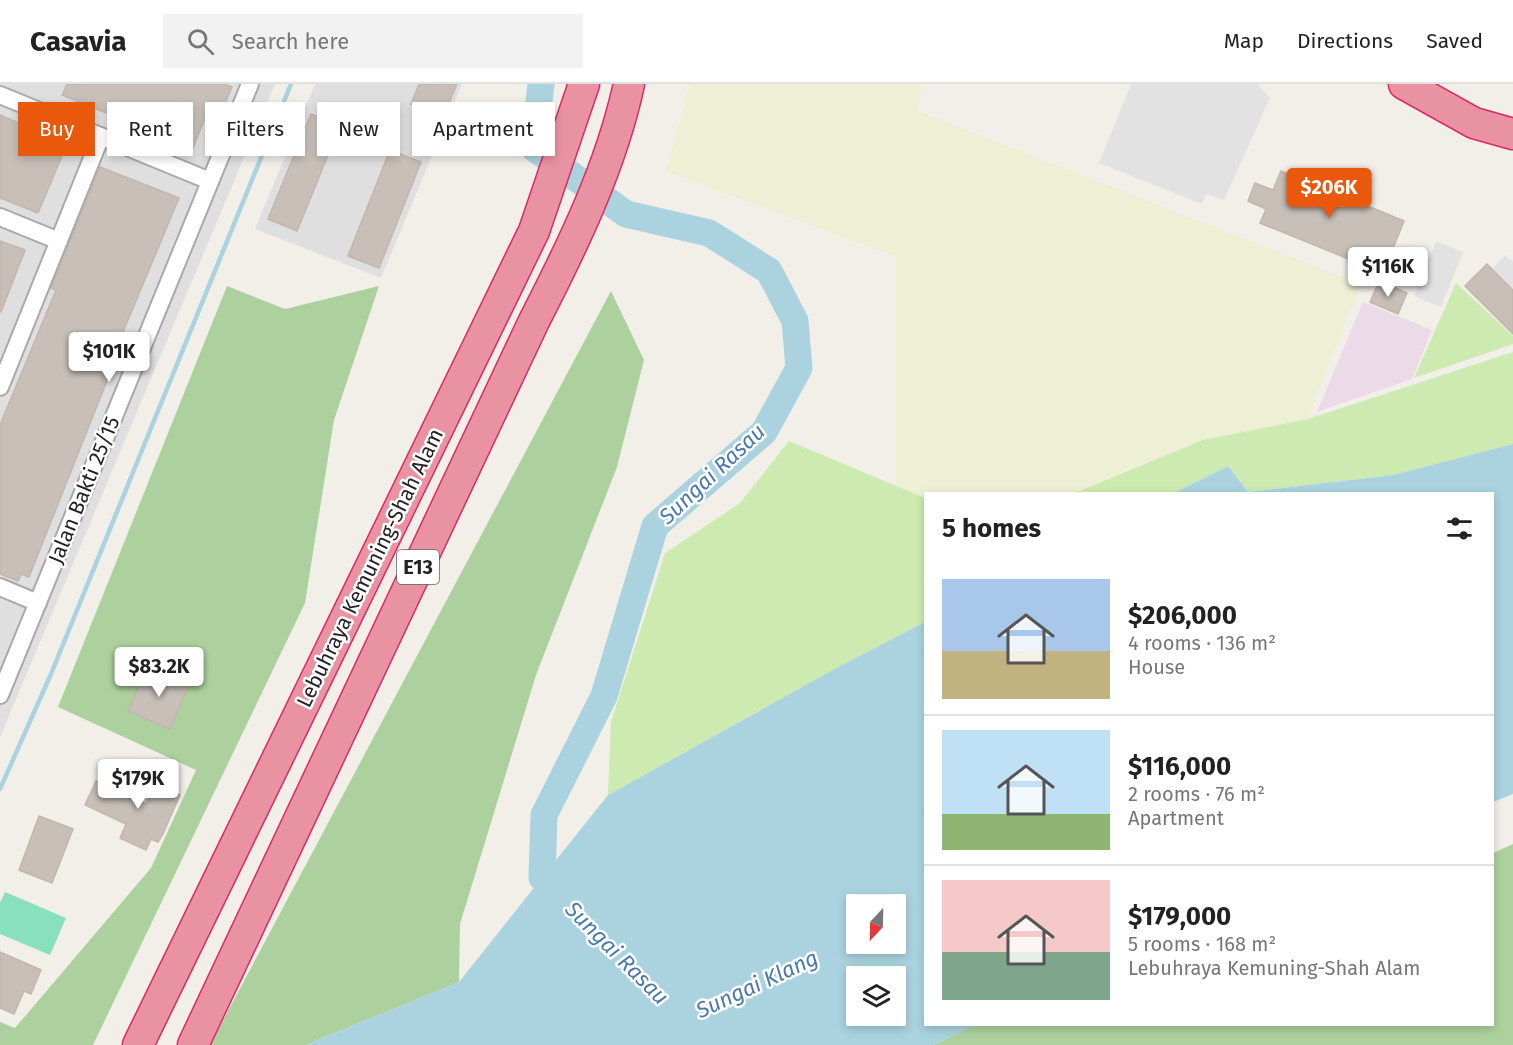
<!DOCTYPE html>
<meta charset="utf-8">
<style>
body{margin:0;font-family:"Fira Sans",sans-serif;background:#f2f2f2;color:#222;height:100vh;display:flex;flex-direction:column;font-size:22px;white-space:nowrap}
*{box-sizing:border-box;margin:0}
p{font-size:20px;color:#767676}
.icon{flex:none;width:33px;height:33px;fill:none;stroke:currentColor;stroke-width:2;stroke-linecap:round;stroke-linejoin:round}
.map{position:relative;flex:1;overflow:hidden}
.panel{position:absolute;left:924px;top:408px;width:570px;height:534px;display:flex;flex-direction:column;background:#fff;border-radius:0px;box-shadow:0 3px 9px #0003}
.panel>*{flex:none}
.hud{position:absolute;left:18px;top:18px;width:570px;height:54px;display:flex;gap:12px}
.needle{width:39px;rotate:202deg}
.buttons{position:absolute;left:846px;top:810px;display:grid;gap:12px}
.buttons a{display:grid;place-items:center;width:60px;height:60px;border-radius:0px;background:#fff;box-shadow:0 3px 9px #0003;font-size:30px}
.price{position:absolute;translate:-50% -51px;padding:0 14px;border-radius:6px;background:#fff;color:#222;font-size:20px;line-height:39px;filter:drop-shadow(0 2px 3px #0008)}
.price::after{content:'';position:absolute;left:50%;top:36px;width:18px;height:14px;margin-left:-9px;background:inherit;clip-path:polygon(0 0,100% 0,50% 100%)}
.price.on{background:#ea580c;color:#fff}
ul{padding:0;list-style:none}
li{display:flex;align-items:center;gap:18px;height:150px;padding:0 18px}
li+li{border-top:2px solid #e0e0e0}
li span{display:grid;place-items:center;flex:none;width:168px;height:120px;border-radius:0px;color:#555}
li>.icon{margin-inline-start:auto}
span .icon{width:72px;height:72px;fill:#fffc;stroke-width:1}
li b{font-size:26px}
h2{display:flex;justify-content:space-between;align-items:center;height:72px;padding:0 18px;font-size:26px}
.pill{padding:0 21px;border-radius:0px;background:#fff;box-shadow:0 3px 9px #0003;font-size:21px;line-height:54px}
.pill.on{background:#ea580c;color:#fff}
header{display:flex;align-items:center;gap:36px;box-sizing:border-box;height:84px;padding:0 30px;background:#fff;border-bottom:2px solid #e0e0e0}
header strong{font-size:28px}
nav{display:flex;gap:33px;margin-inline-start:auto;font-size:21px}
.search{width:420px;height:54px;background:#f2f2f2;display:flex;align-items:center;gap:15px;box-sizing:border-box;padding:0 21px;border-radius:0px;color:#767676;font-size:22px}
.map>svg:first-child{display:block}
.residential{fill:#e0dfdf}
.industrial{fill:#ebdbe8}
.farmland{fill:#eef0d5}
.grass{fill:#cdebb0}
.forest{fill:#add19e}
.pitch{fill:#88e0be}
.parking{fill:#e2e2e2}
.water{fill:#aad3df;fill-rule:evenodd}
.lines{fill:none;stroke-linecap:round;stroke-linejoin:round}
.stream{stroke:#aad3df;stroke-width:4.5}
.river{stroke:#aad3df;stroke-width:27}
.building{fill:#c7bfb8;stroke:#c4b6ab;stroke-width:1.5}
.street-casing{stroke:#a9a9a9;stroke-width:20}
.highway-casing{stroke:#dc2a67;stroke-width:33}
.street{stroke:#fff;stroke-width:16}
.highway{stroke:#e892a2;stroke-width:30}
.labels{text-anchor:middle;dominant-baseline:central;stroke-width:5;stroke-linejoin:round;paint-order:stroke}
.shield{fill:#fff;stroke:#646464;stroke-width:1.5}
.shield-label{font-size:20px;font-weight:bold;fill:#222}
.street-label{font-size:21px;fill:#222;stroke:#fff}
.water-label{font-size:22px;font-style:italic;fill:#4a7aab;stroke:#fff}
</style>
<header>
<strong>Casavia</strong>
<div class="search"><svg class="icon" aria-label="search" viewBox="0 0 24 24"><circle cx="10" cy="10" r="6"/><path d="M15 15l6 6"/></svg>Search here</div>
<nav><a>Map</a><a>Directions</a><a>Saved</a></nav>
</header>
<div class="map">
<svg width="1513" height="961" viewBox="0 0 1513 961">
<rect width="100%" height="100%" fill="#f2efe9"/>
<!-- residential -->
<path class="residential" d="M0 0H275L0 653Z
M315 0H462L381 194 255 145Z"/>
<!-- industrial -->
<path class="industrial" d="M1363 218 1432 246 1412 295 1317 328Z"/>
<!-- farmland -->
<path class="farmland" d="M690 0H922L918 27 1361 200 1307 335 1203 356 1072 409 926 410 925 414 896 402V173L666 87Z"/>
<!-- grass -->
<path class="grass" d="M1456 199 1513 252V260L1414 294Z
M1513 268V360L1393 391 1248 408 1228 382 1174 409 1072 410 1203 356 1308 335Z
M789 357 925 414V538L840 582 608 711 611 638 665 469 740 419Z"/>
<!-- forest -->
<path class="forest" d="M227 202 285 225 379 202 334 336 305 519 93 961H0V938L15 944 151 784 196 686 58 623Z
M611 207 644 276 617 383 536 591 460 840 459 898 306 961H210Z
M1513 760V961H934L976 940H1492L1493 769Z"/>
<!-- pitch -->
<path class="pitch" d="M5 808 66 834 50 871 0 850V819Z"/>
<!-- parking -->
<path class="parking" d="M1131 0H1257L1270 14 1224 116 1206 110 1202 120 1099 79Z
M1436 157 1463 168 1441 223 1414 212Z
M1505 171 1513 178V204L1493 184Z"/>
<!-- water -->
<path class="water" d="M1513 360V710L1493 718 1492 410 1174 409 1228 382 1248 408 1393 391Z
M925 538 926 940 976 941 934 961H306L459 898 608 711 840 582ZM856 820H896V860H856ZM856 892H896V932H856Z"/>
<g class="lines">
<!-- stream -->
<path class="stream" d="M0 705 51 590 291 0"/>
<!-- river -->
<path class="river" d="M541 0 534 64 626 130 709 149 769 187 795 237 799 284 764 348 655 442 604 612 544 731 542 794 567 819"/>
</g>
<!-- building -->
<path class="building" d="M67 0H224L232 3 219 34 207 29 193 64 62 11Z
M419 0H457L443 33 411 20Z
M311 30 340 42 297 147 268 135Z
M0 31 67 60 38 129 0 114Z
M390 66 421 78 379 184 348 172Z
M100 83 179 114 123 248 126 249 29 493 21 490 18 497 0 490V341L56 206 51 204Z
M1281 87 1333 108 1338 94 1359 103 1353 116 1404 137 1383 189 1260 139 1266 125 1248 117 1255 99 1273 106Z
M0 157 25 166 1 228H0Z
M1487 180 1513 206V250L1465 202Z
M1379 197 1407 209 1398 230 1370 218Z
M147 583 189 600 170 645 128 627Z
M160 687 176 693 170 707 180 711 163 750 158 758 151 755 146 766 120 754 126 740 85 721 96 697 146 720Z
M39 732 73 745 52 799 19 786Z
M0 868 41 886 31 910 24 907 14 930 0 924Z"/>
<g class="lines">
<!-- street casing -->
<g class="street-casing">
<path id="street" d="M0 11 210 97
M0 133 59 157
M0 303 101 52
M0 503 38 519
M0 611 250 0"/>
</g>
<!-- highway casing -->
<g class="highway-casing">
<path id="highway" d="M1404 0 1474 39 1513 50
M138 961 534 147 584 0
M193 961 534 237C573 161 611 83 629 0"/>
</g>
<!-- street -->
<use href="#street" class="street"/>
<!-- highway -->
<use href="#highway" class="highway"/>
</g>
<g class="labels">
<!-- shield labels -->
<rect class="shield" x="397" y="466" width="42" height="34" rx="4.5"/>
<g class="shield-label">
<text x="418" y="483">E13</text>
</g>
<!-- street labels -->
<g class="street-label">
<text transform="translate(84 406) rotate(-68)">Jalan Bakti 25/15</text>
<text transform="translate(370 484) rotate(-64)">Lebuhraya Kemuning-Shah Alam</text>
</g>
<!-- water labels -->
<g class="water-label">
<text transform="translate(712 390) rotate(-43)">Sungai Rasau</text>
<text transform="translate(617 869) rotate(45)">Sungai Rasau</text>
<text transform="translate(757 900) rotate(-25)">Sungai Klang</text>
</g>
</g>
</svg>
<div class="buttons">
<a><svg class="needle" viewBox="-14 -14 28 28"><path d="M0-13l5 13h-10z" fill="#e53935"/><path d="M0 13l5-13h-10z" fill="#767676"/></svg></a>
<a><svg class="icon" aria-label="layers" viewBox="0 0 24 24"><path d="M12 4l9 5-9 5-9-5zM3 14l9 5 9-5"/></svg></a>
</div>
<b class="price on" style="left:1329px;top:135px">$206K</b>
<b class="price" style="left:1388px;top:214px">$116K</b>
<b class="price" style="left:109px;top:299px">$101K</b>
<b class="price" style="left:159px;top:614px">$83.2K</b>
<b class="price" style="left:138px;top:726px">$179K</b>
<div class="hud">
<a class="pill on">Buy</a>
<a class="pill">Rent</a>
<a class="pill">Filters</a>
<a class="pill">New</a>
<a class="pill">Apartment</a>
</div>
<section class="panel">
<h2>5 homes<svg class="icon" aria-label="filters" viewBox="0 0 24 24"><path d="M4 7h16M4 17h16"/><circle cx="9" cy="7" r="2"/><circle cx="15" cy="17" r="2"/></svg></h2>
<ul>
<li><span style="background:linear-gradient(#a9c7e8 60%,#c2b280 0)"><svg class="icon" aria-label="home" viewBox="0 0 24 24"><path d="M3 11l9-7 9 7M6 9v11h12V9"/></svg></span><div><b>$206,000</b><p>4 rooms · 136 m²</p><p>House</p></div></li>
<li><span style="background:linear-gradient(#bfe0f5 70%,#8fb573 0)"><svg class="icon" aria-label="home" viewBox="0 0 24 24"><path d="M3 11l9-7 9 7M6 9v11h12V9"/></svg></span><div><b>$116,000</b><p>2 rooms · 76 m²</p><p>Apartment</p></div></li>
<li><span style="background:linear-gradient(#f6c9c9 60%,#7fa58c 0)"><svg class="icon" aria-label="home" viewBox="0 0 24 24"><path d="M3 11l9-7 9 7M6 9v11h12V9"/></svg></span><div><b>$179,000</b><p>5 rooms · 168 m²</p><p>Lebuhraya Kemuning-Shah Alam</p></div></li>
</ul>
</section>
</div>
